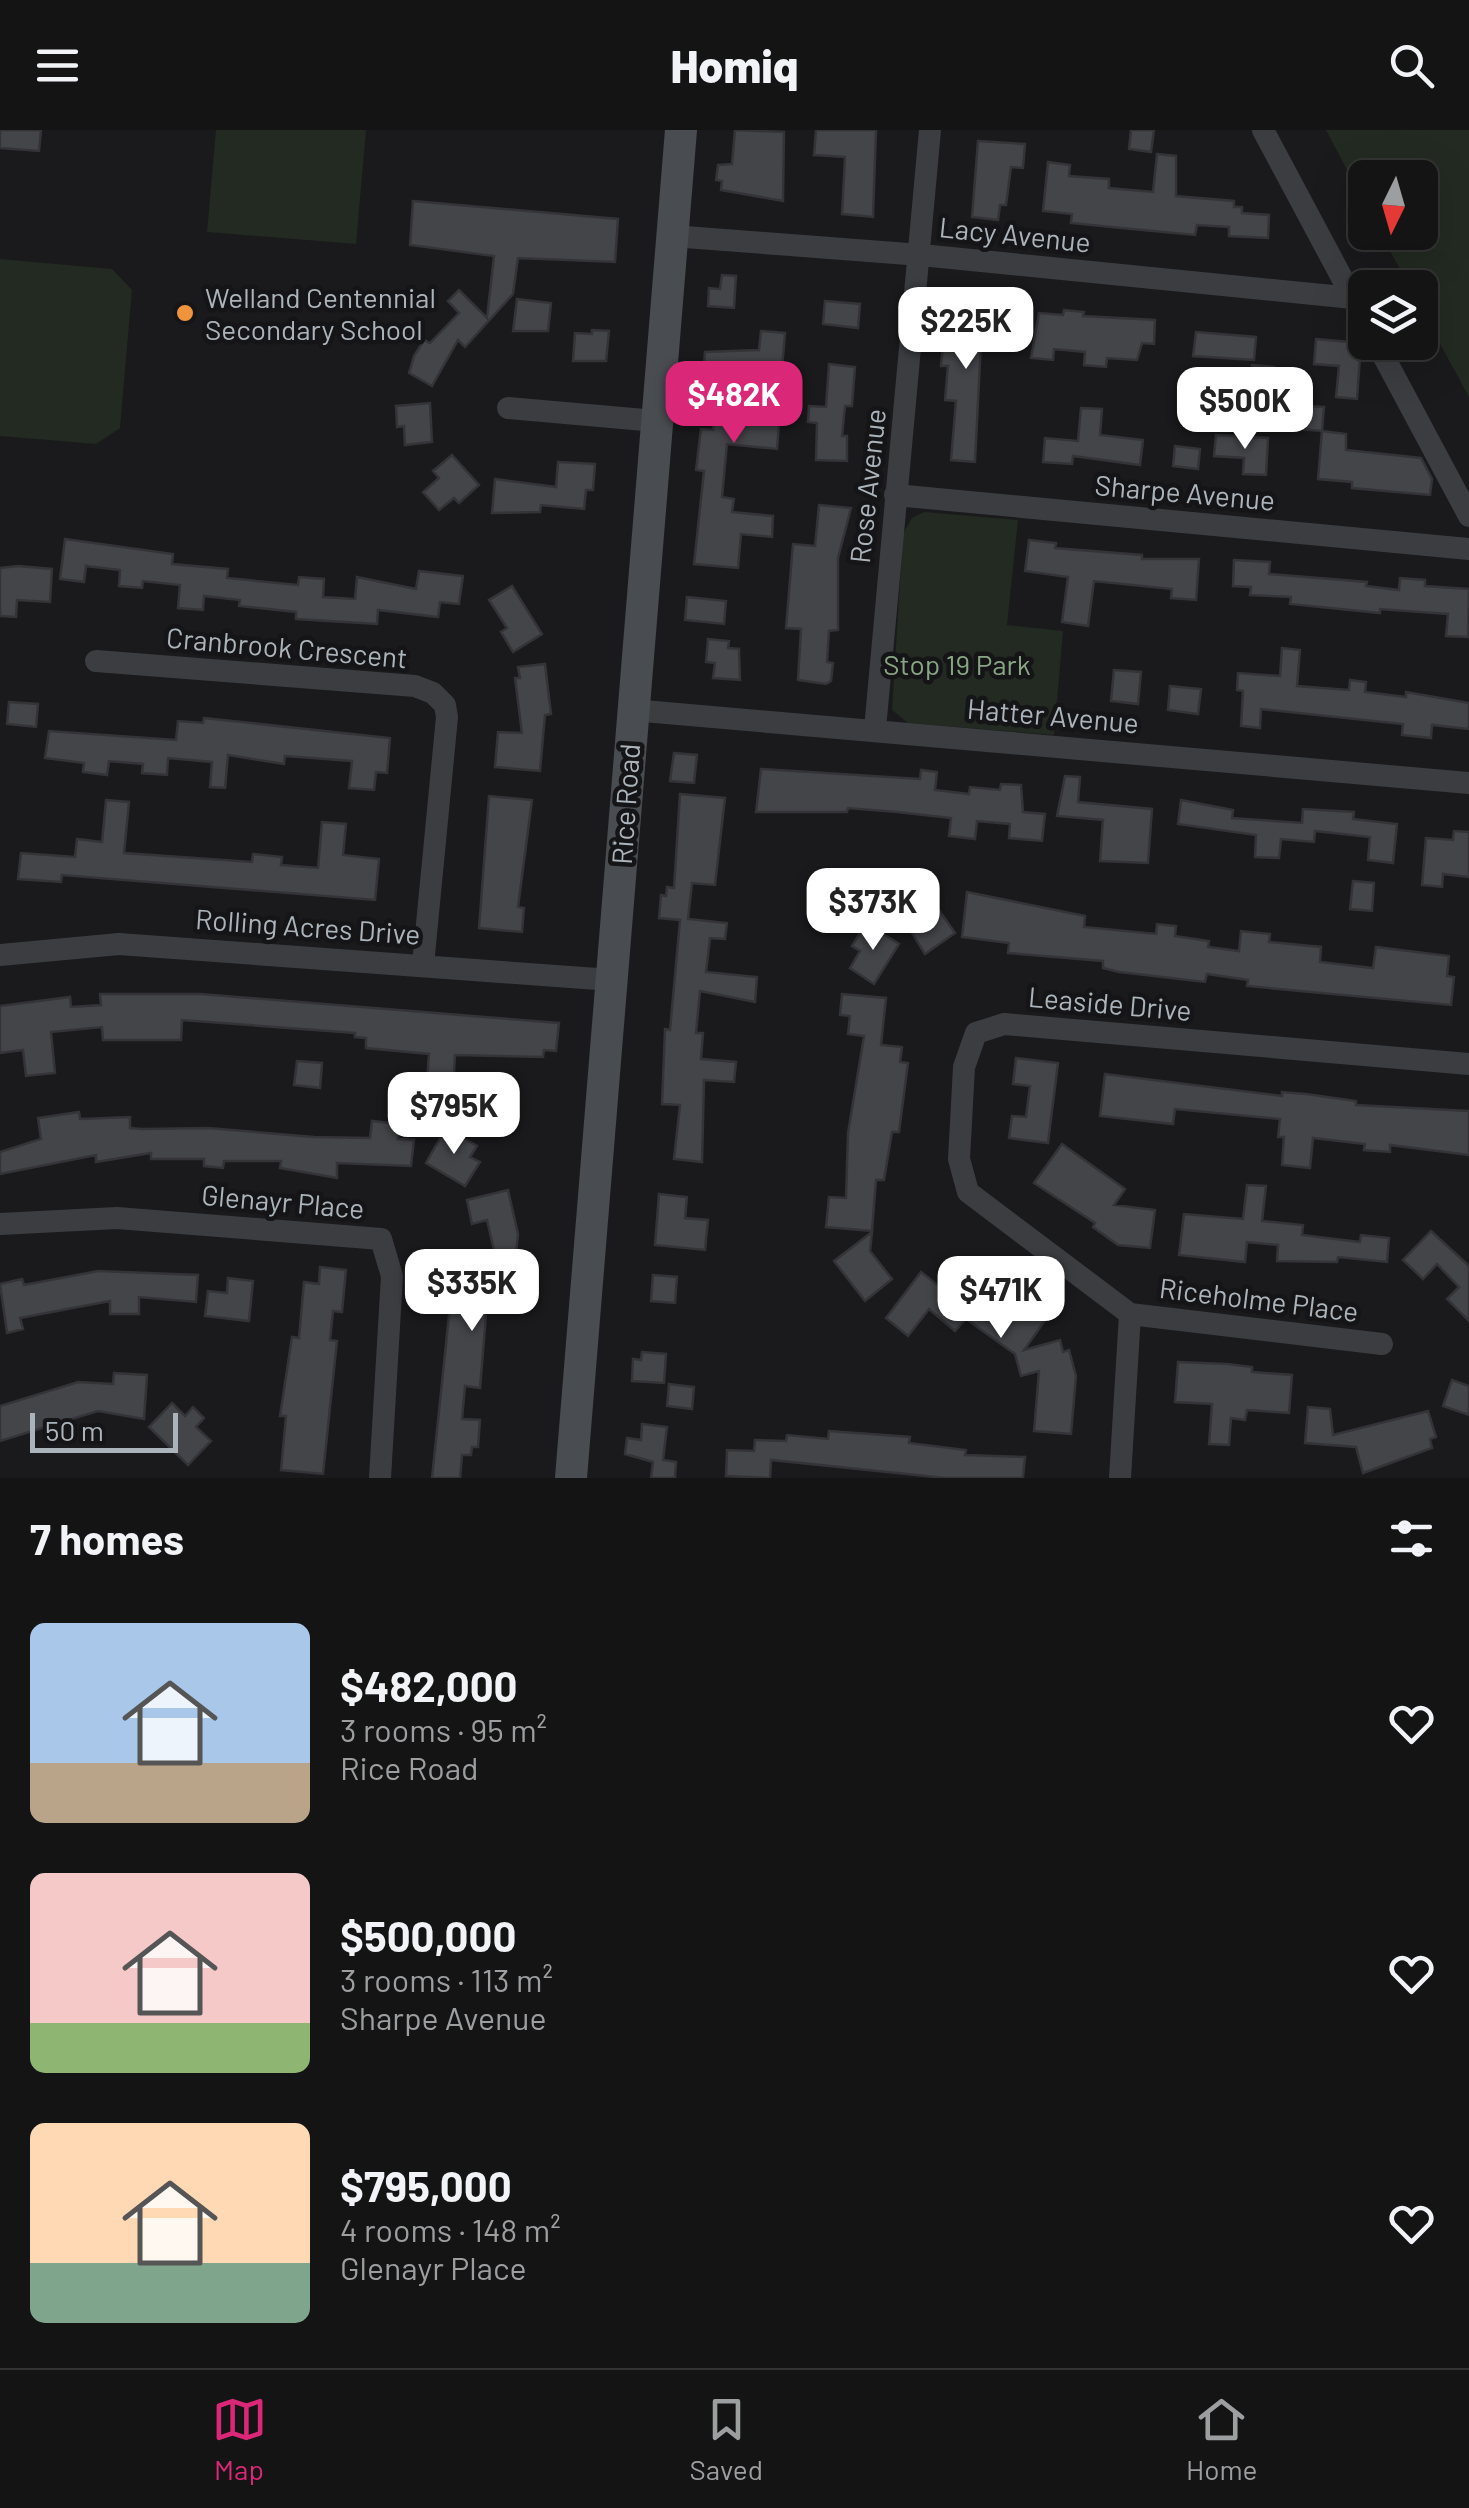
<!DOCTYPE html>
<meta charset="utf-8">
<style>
body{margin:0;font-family:Barlow,sans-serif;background:#212122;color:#f1f3f6;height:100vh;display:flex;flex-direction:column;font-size:38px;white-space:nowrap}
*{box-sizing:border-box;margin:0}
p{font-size:32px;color:#9d9ea0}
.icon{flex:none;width:55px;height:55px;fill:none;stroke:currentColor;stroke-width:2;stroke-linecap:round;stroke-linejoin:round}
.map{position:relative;height:1348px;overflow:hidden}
.sheet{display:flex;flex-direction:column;background:#141415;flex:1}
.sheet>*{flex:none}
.needle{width:65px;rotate:185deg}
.tools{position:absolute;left:1348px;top:30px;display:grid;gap:20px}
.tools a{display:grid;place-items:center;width:90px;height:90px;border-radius:15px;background:#141415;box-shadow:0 10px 40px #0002,0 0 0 2px #333334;font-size:50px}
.scale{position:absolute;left:30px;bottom:25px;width:148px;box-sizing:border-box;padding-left:10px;border:5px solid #acb4bb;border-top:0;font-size:28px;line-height:35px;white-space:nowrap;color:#acb4bb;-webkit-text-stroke:8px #151517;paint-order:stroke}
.price{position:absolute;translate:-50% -85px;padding:0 22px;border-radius:20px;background:#fff;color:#222;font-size:32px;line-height:65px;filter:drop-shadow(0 2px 5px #0008)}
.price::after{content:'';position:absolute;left:50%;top:60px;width:30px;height:22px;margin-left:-15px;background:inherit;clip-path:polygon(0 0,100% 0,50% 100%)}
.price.selected{background:#db2777;color:#fff}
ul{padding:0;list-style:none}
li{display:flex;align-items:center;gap:30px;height:250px;padding:0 30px}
li span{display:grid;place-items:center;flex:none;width:280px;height:200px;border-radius:15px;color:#555}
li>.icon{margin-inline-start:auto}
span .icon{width:120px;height:120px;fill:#fffc;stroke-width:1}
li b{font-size:42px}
h2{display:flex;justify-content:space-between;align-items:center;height:120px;padding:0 30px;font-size:42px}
header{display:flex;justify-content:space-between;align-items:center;height:130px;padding:0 30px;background:#141415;font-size:45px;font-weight:800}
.menu{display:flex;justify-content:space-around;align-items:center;height:140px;border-top:2px solid #333334;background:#141415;font-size:28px;color:#9d9ea0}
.menu a{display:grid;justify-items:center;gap:5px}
.menu .selected{color:#db2777}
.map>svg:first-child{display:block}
.green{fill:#222a21}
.building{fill:#444549;stroke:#343438;stroke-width:2.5}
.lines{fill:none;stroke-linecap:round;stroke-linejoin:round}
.street{stroke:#3b3d41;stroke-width:22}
.secondary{stroke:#494c51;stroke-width:32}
.poi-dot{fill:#f0933d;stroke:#151517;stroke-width:4}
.labels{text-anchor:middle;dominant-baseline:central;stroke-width:9;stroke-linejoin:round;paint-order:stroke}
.street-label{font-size:28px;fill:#acb4bb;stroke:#151517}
.poi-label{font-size:28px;fill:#acb4bb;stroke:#151517;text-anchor:start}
.park-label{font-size:28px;fill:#88a684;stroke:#151517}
</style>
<header><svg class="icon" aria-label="menu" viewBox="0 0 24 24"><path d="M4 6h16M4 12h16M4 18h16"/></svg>Homiq<svg class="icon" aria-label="search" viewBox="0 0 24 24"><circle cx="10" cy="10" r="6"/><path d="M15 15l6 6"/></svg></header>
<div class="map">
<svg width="1469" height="1348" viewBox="0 0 1469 1348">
<rect width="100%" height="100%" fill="#1a1a1c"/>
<!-- green -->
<path class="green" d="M216 0H366L356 114 207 102Z
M1326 0H1469V267L1420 177V158L1410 157 1380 103 1420 102V48H1365V74Z
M0 129 112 139 132 160 120 298 96 314 0 306Z
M924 382 1018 390 1007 495 1063 501 1054 605 908 593 892 580 903 404 912 388Z"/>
<!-- building -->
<path class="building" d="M0 0H41L39 21 0 18Z
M735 0 784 2 783 71 721 60 722 51 716 50 718 35 732 34Z
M816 0H876L873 87 842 84 845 27 814 25Z
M1131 0H1154L1151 22 1129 19Z
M978 11 1025 14 1023 38 1011 37 1006 75H1000L998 90 972 87Z
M1157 24 1176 26V66L1234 71V77H1242V83L1269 85 1268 108 1229 106V97L1197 95 1195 105 1111 97 1071 93 1072 84 1043 81 1048 32 1070 35 1069 46 1109 49V58L1153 62Z
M413 71 618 89 615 132 518 128 513 164 465 217 458 210 432 256 409 243 414 226 424 210 430 213 459 183 448 171 459 160 487 188 494 126 410 115Z
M722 145 736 146 734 178 708 176 709 158 720 159Z
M958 163 990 167 987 193 982 192 975 332 951 330 956 271 945 270 948 236H941L943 216 952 217Z
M517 169 551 173 548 201H513Z
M825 171 860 174 858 198 823 194Z
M1064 180 1084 182 1083 186 1155 190 1154 214 1142 213 1137 230 1107 228 1106 237 1084 235 1085 222 1054 219 1053 230 1031 228 1039 183 1063 185Z
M592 200 609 201 606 231H573L575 203 592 204Z
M761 201 785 203 782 239 766 237 761 292 779 294 777 319 727 314 722 367 734 369 732 382 773 386 772 407 741 404 738 438 694 434 704 341 696 340 701 299 713 300 718 248 703 247 705 222 759 220Z
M1196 202 1256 207 1254 230 1193 226Z
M1316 209 1361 213 1357 269 1336 267 1339 236 1314 234Z
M829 234 855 237 852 276H845L842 306H847V331L816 330 817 293 808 292 809 276 826 277Z
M1252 235 1274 237 1272 261 1249 259Z
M430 273 432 312 405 315 404 296 397 297 396 276Z
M1303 276 1324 277 1322 301 1301 299Z
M1081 278 1102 279 1100 305 1143 310 1140 335 1073 326 1072 334 1043 332 1045 308 1078 311Z
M1322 301 1346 304V320L1421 328 1432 349 1430 365 1352 358V352L1318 349Z
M1216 305 1268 308 1266 345 1243 344 1244 328 1214 326Z
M1175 316 1200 319 1198 339 1173 336Z
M452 325 479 355 459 373 454 368 439 380 423 362 439 348 433 341Z
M558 332 595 334 593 360H586L584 379 541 375 540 382 492 383 495 349 556 357Z
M819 375 851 378 838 428V500L829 501 827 532 833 533 831 551 826 554 798 550 801 499 786 498 793 414 815 416Z
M65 409 173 424 172 434 228 439 227 448 298 455 299 447 324 449 323 467 355 469 357 447 416 459 419 441 463 446 459 474 440 472 438 487 378 480 377 494 296 489V482L239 476 240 470 204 466 203 480 178 478 180 455 143 451 142 458 119 456 120 440 86 436 84 452 60 449Z
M1029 410 1056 413 1055 418 1142 425V429H1199L1196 470 1171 468 1172 459 1094 451 1088 496 1062 492 1068 447 1025 441Z
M1234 430 1270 432 1269 444 1367 452 1366 456 1399 460 1400 448 1425 450V456L1469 459 1468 507 1446 506 1448 484 1380 479V483L1290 474 1291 467 1250 465 1251 457 1233 456Z
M18 436 52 439 50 472 17 470 16 487 0 486V438Z
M512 456 542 504 513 522 501 502 507 498 489 470Z
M687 467 726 471 724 494 685 490Z
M708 509 729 511 728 518 739 519 740 550 713 548 715 533 706 532Z
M1282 518 1300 520 1297 556 1349 560 1350 550 1366 552 1365 562 1406 567V562L1469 573V599L1432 595 1431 608 1402 605 1403 594 1261 579 1260 598 1241 596 1243 561 1237 560 1238 543 1280 546Z
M545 534 551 584 545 585 540 641 495 637 498 602 522 603 515 548H520L518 537Z
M1114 540 1141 542 1138 574 1111 571Z
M1170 556 1201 559 1198 584 1168 580Z
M9 572 38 574 36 597 7 594Z
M204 588 390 608 387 643 376 642 374 660 349 658 352 631 285 626 284 634 228 625 225 658 210 657 212 632 168 628 167 645 142 643 143 634 109 631 107 645 83 642 84 633 45 628 49 601 176 610 178 591 203 593Z
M674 623 697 625 694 653 670 651Z
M761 639 920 649 921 640 937 642 935 660 969 664 970 657 1000 660 1001 654 1021 655 1023 682 1045 684 1042 711 1009 708 1010 694 977 691 975 709 949 706 951 688 897 682 848 678 847 682H756Z
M1065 646 1080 647 1078 672 1152 679 1148 733 1100 731 1103 690 1057 686Z
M680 664 725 668 715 755 692 753 688 789 727 793 725 809 710 808 706 842 757 847 755 872 700 861 696 903H703L701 929 736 932 734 952 704 950 702 1032 674 1029 680 975 662 974 665 899 670 900 680 790 659 788 661 765 666 766 667 757 674 758Z
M489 666 532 670 518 777 524 778 522 802 479 798Z
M106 670 129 672 124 723 252 732 253 724 282 727 281 735 318 738 322 692 346 694 343 725 379 729 375 770 62 745 61 752 18 749 21 723 75 727 77 709 102 712Z
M1181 670 1233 680 1232 688 1302 693 1303 679 1354 682 1353 689 1397 694 1393 733 1368 730 1370 707 1315 701 1314 712 1281 709 1279 728 1255 727 1256 705 1178 694Z
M1454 701 1469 702V747L1443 744 1442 757 1422 755 1426 708 1453 710Z
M1353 751 1374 753 1372 781 1350 779Z
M967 762 1085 786 1084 797 1156 804 1157 794 1176 796 1175 806 1209 811 1208 817 1239 821 1241 801 1270 804 1269 812 1321 817 1320 832 1373 838 1376 817 1449 826 1447 846 1454 847 1451 875 1247 856 1248 850 1207 844 1205 852 1119 842 1103 838V831L1008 823 1009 813 962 807Z
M927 763 955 803 925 824 896 777 916 764 919 768Z
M866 793 899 814 874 854 850 838 860 821 852 816Z
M100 864H200L559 893 556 921 544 920 543 927 455 925 453 960 437 959 438 951H427L429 924 366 918V908L355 907V903L182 890 181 910H103L102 897 51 902 55 943 26 946 23 920 0 923V876L70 867 71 877 101 875Z
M842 864 886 868 881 915 902 917 900 932 908 933 899 1002H892L884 1050H876L872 1101 826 1097 829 1067 846 1068 848 1003 864 906 848 904 850 886 840 885Z
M1016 928 1058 933 1048 1013 1009 1008 1012 986 1026 987 1030 956 1013 954Z
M297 931 322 933 320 958 294 955Z
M1105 944 1282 966V962L1306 964 1356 971V975L1469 981V1025L1390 1015V1022L1364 1020 1365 1014 1313 1008 1310 1038 1282 1035 1284 1007H1278L1280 989 1175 979 1173 994 1100 986Z
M79 982 80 989 130 987V998L142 999 208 998 314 1007 370 1008 372 991 399 994 398 1009 414 1010 411 1036 337 1033V1048L280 1038 281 1031H224L223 1038 204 1036V1029H151V1023L96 1032V1025L0 1044V1022L41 1009 38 988Z
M446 998 477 1016 470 1027 480 1032 465 1056 426 1033Z
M1062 1014 1125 1059 1114 1075 1155 1080 1150 1118 1118 1115 1093 1097 1095 1093 1034 1053Z
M1247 1055 1266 1056 1262 1091 1303 1095 1302 1105 1360 1112 1361 1105 1389 1108 1387 1132 1338 1127 1337 1132 1277 1131 1278 1115 1247 1112 1245 1132 1179 1125 1184 1084 1243 1089Z
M508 1060 518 1104 513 1155 494 1153 493 1160H488L480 1258 465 1256 462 1289 480 1290 478 1317H472L471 1325H462L460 1348H432L450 1176 466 1178 472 1123 495 1125 487 1090 472 1094 467 1070Z
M659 1064 687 1067 685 1088 708 1090 705 1120 655 1115Z
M1431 1101 1469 1136V1191L1447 1169 1459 1157 1437 1134 1423 1149 1403 1130Z
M872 1102 870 1121 892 1149 865 1171 834 1131Z
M320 1137 346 1140 342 1182 333 1181 330 1210 337 1211 323 1344 281 1340 286 1286H280L292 1207 299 1208 304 1152 319 1154Z
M98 1141 198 1145 196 1172 139 1167V1184H110V1171L20 1188 23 1199 7 1203 0 1154 22 1149 24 1155Z
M921 1142 952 1166 962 1153 969 1159 972 1155 999 1177 1009 1163 1046 1189 1024 1220 1060 1210 1063 1222 1069 1220 1076 1246 1071 1304 1034 1301 1039 1241 1021 1246 1015 1224 966 1189 955 1201 929 1179 908 1206 886 1188Z
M653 1145 677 1147 675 1173 651 1171Z
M228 1148 253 1151 249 1191 205 1186 208 1161 227 1163Z
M642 1222 666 1224 664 1253 632 1251 633 1229 641 1230Z
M1178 1232 1227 1234 1252 1237V1242L1292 1245 1289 1283 1247 1280 1245 1290 1231 1288 1229 1315 1209 1314 1212 1274 1175 1272Z
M114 1243 147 1245 144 1289 98 1281 0 1311V1276L78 1252 113 1254Z
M1452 1250 1469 1256V1285L1443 1276Z
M669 1254 694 1257 692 1279 667 1276Z
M172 1273 185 1286 193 1277 204 1288 196 1297 211 1311 188 1335 149 1297Z
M1308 1277 1330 1279 1333 1305 1428 1281 1436 1307 1430 1309 1432 1318 1363 1343 1356 1317 1305 1313Z
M642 1294 667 1297 663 1330 676 1332 675 1348H651L653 1332 625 1324 627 1308 641 1310Z
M829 1301 910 1307 909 1313 966 1320 965 1325 1025 1327 1023 1348H945L771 1330 770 1348 726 1346 727 1320 754 1321 755 1310 786 1311 787 1305 828 1309Z"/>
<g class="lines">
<!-- street -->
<path class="street" d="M1263 0 1365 191
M672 106 921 125 1353 168
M1376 212 1469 386
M508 278 656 291
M895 365 1469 419
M96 531 415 556 433 563 445 575 447 587 423 835
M632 580 1469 653
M875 599 930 0
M0 825 119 814 611 850
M0 1094 117 1088 381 1109 392 1146 380 1348
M1382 1214 1130 1184 968 1062 959 1029 964 937 976 903 1004 894 1469 934
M1120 1348 1130 1184"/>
<!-- secondary -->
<path class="secondary" d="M571 1348 681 0"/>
</g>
<!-- markers -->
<circle class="poi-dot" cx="185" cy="183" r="10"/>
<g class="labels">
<!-- street labels -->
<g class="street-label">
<text transform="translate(1015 104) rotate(6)">Lacy Avenue</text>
<text transform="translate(867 356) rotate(-84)">Rose Avenue</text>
<text transform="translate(1185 362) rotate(5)">Sharpe Avenue</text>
<text transform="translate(287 517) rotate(5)">Cranbrook Crescent</text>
<text transform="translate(1053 585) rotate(5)">Hatter Avenue</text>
<text transform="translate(625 674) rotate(-86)">Rice Road</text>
<text transform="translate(308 796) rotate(4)">Rolling Acres Drive</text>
<text transform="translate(1110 873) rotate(5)">Leaside Drive</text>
<text transform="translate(283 1071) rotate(5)">Glenayr Place</text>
<text transform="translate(1259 1169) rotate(7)">Riceholme Place</text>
</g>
<!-- poi labels -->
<g class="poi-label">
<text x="205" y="167">Welland Centennial<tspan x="205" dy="32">Secondary School</tspan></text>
</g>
<!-- park labels -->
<g class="park-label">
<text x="957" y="534">Stop 19 Park</text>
</g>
</g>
</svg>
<div class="tools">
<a><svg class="needle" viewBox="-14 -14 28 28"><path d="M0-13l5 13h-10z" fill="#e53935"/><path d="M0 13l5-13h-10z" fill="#9d9ea0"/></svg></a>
<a><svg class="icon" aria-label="layers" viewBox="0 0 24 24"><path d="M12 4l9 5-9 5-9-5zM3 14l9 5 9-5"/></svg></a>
</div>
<div class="scale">50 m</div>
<b class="price" style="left:966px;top:242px">$225K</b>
<b class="price selected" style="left:734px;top:316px">$482K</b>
<b class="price" style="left:1245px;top:322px">$500K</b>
<b class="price" style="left:873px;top:823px">$373K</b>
<b class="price" style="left:454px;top:1027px">$795K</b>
<b class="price" style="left:472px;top:1204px">$335K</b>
<b class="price" style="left:1001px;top:1211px">$471K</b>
</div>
<section class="sheet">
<h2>7 homes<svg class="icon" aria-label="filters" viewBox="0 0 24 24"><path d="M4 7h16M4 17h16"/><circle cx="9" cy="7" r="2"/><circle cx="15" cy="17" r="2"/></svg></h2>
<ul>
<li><span style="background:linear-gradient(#a9c7e8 70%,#b9a48a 0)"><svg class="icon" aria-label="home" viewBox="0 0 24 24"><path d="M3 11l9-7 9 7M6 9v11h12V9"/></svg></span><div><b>$482,000</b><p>3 rooms · 95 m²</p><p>Rice Road</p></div><svg class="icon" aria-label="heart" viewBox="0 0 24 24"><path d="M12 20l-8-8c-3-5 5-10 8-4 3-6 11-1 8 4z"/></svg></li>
<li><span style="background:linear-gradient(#f6c9c9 75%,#8fb573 0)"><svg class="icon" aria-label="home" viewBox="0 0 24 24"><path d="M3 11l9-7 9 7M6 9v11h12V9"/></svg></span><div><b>$500,000</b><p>3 rooms · 113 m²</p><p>Sharpe Avenue</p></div><svg class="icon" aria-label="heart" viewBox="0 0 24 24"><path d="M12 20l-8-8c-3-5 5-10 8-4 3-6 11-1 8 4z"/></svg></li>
<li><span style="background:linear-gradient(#ffd9b3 70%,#7fa58c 0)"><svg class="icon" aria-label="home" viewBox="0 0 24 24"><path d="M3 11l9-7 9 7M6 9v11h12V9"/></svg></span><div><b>$795,000</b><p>4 rooms · 148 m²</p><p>Glenayr Place</p></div><svg class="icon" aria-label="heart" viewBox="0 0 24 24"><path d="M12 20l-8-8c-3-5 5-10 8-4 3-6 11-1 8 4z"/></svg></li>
</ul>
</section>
<nav class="menu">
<a class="selected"><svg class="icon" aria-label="map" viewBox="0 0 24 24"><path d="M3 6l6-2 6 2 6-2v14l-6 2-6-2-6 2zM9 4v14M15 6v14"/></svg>Map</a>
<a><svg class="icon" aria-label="saved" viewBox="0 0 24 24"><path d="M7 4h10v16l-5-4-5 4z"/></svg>Saved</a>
<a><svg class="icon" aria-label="home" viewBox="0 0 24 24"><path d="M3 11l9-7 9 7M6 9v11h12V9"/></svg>Home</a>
</nav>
